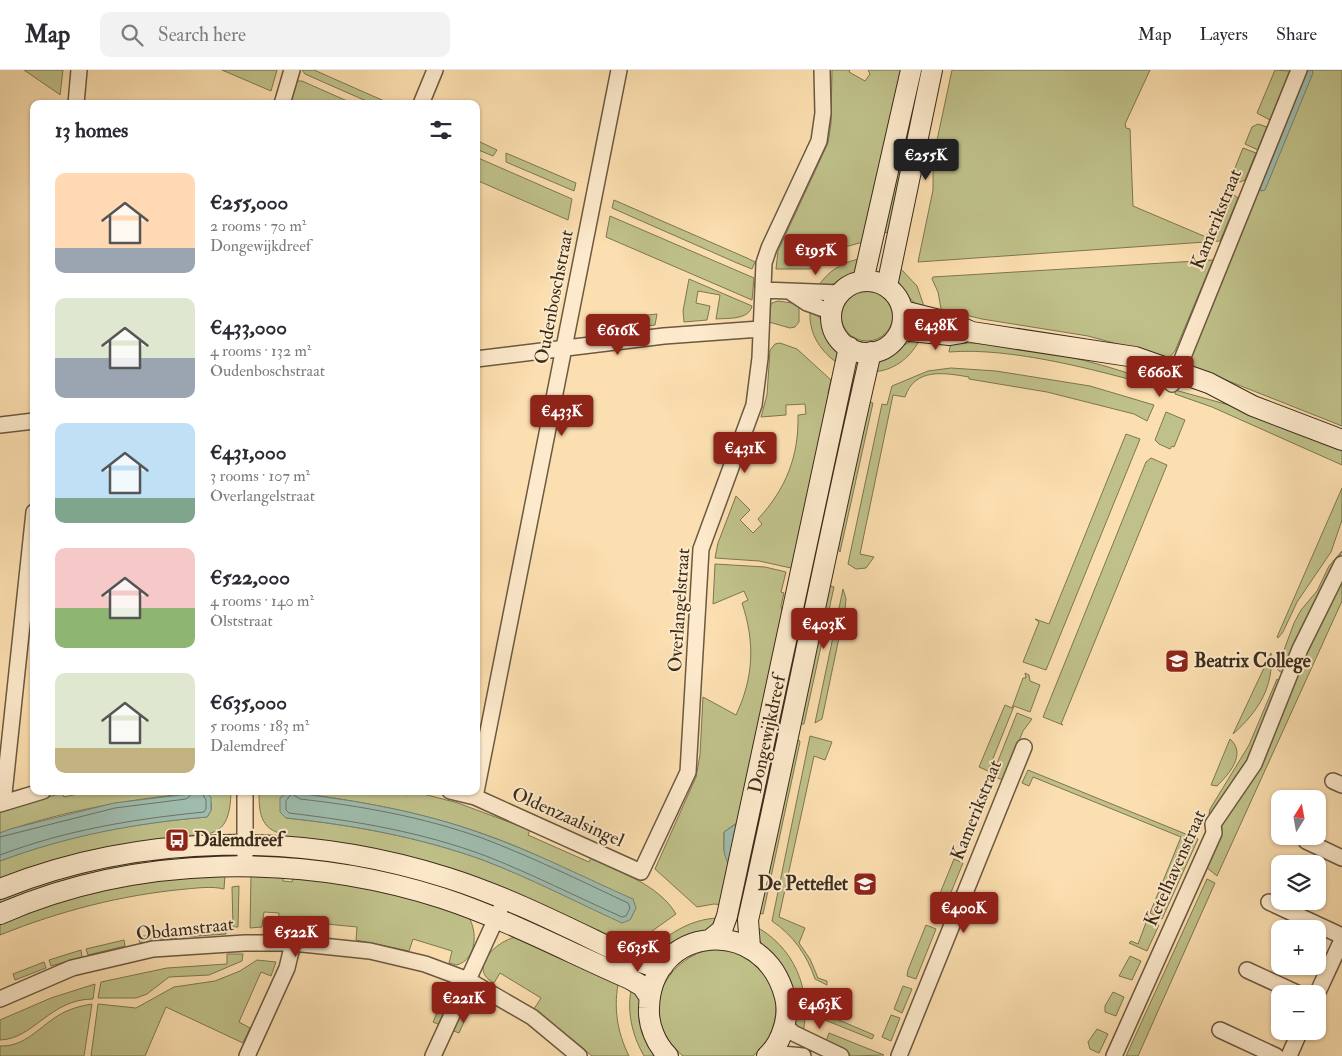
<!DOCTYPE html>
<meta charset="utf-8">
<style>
body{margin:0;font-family:"IM FELL Double Pica",serif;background:#f2f2f3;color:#2b2b33;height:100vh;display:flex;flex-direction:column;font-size:19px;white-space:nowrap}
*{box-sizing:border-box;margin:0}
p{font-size:16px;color:#7c7c81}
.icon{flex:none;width:28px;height:28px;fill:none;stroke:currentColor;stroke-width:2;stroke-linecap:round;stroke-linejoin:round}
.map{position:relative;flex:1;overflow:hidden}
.side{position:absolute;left:30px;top:30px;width:450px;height:695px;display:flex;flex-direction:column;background:#fff;border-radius:10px;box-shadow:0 1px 4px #0004}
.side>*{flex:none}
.needle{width:32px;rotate:11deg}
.fabs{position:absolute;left:1271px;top:720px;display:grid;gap:10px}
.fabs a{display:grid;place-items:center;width:55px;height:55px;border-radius:10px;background:#fff;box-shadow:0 1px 4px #0004;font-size:25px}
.price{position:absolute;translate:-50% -42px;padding:0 11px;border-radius:5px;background:#8f2418;color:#fff;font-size:16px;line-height:32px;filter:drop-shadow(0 1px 2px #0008)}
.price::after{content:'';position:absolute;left:50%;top:30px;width:15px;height:11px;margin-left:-8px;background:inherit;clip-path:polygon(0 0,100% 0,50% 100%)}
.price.selected{background:#222;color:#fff}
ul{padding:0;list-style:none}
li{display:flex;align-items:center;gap:15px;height:125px;padding:0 25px}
li span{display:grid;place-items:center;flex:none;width:140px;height:100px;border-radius:10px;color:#555}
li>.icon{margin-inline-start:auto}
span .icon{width:60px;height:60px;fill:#fffc;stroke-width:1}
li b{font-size:21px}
h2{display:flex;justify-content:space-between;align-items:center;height:60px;padding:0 25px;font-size:21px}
header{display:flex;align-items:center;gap:30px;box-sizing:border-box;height:70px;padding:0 25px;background:#fff;border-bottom:1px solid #e1e1e2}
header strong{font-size:24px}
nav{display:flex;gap:28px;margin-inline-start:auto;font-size:18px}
.search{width:350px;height:45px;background:#f2f2f3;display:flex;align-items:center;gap:12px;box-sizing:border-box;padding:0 18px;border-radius:10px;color:#7c7c81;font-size:19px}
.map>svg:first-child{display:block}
.green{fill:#c0c18a;stroke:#7e7652;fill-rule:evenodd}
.water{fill:#9fbcae;stroke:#778273}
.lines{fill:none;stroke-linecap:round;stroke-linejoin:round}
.shore{stroke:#6d7464;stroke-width:1}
.street-casing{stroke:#6b5940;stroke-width:18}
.secondary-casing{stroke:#3b2c1b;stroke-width:22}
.street{stroke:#fdeacc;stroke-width:15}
.secondary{stroke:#fdeacc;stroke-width:20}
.labels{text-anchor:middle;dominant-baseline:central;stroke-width:4;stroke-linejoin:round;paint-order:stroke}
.street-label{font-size:19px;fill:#3b2c1b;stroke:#fdeacc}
.poi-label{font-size:19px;font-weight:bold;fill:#3b2c1b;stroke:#fdeacc;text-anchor:start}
</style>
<header>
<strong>Map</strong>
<div class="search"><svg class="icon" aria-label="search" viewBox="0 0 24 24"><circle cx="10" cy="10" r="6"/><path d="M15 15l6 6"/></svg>Search here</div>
<nav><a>Map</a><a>Layers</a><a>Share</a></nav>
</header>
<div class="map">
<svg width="1342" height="986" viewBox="0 0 1342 986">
<rect width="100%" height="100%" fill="#fcdfb0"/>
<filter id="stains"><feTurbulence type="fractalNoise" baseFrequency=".004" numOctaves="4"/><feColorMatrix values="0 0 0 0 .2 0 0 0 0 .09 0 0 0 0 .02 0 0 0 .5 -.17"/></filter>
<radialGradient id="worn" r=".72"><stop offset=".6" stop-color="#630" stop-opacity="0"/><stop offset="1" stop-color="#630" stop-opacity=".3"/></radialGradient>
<!-- green -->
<path class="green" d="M24 0H63L60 25 59 24Z
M222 0H277L271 21Z
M302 0H314L391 34H373L305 4Z
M832 0H850L849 2 865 11 870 4 868 0H905L863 172 834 180 810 199H776L778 181 828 73 831 53Z
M917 0H925L888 163 883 162Z
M952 0H1150L1125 54 1126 58 1130 59 1133 136 1206 167 1226 119 1238 128 1220 171 918 192 933 120V89Z
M1275 0 1290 1 1270 50 1257 43Z
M1303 0H1342V356L1188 295Z
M297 11H302L354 34H299L291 30Z
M1258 54 1267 57 1258 80 1245 74 1252 57Z
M476 70 497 80 493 86 476 79Z
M1243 78 1256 83 1245 110 1240 112 1231 108Z
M506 83 576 113 574 121 506 92Z
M476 87 572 129 568 150 476 110Z
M614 130 747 188 755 192 752 199 737 193 612 138Z
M610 146 754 208 752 230 606 167Z
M864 188C857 205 838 217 819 215 830 199 845 191 864 188Z
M1213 190 1175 281 1169 288 1088 266 982 249 941 239 938 222 932 209 933 207Z
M900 198 917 216 925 239C911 233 902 221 896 207Z
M689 209 752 236C749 250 728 248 716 249L720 225 698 221 696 233 710 236 707 250 684 252 683 241Z
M841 245a26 26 0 1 1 52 0a26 26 0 1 1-52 0Z
M778 231 799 234V252L795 257 790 258 769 252 768 239 772 233Z
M810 242 816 244 822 251 837 279 840 295C821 282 809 265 810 242Z
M657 244 655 255 587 263 590 251Z
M911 271H919C909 289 893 301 872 302L879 290Z
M951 272C1025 275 1091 288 1161 315L1160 318 1157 317C1097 300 1011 277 949 282Z
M780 273 797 279 831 310 828 323 835 324 791 498 759 491 715 488 718 473 736 426 750 440 740 450 753 463 762 454 758 449C786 419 799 386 798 345L806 344 805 334 786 335V345L761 347 767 325 770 280 775 274Z
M951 298 996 301 1090 316 1154 335 1147 351 1134 344 1047 322 969 309V307C945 303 915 297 905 327L893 325 860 484 874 487 866 498 856 499 848 494 882 334 887 335 892 316 928 301Z
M1175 320 1247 340 1342 378V395L1212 337 1175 324Z
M847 327 854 328 815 506 808 505Z
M865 331 873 333 840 482 837 476Z
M1166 342 1185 350 1174 377 1172 376 1170 379 1159 374 1155 370Z
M1126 364 1140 369 1046 600 1023 592 1039 552 1035 549 1049 554Z
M1151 388 1167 395 1061 654 1063 655 1043 647 1146 392Z
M1342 418V450L1331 482 1297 532 1283 562 1278 568 1277 567Z
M1342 481 1283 604 1277 599 1294 553 1301 540 1317 521 1329 496Z
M715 494 765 497 786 502 781 522 784 523 781 536 783 547 724 835 714 834 697 837 655 799 696 707 700 685 703 627 736 645C754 607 755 572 742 533L748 530 744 521 713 534ZM738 752 730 797C722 780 724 779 724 762Z
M1342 508V531L1217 806 1206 797 1220 758Z
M807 510 814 512 764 740 757 739Z
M825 515 834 517 804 654H796Z
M843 519 846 529 845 539 822 649 815 653Z
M1271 583C1274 617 1258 642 1233 664Z
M1025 603 1029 605 1030 611 1040 615 1030 642 1014 636 988 701 979 697 1005 635 1012 638 1023 608H1026Z
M1277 609 1281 611 1259 667 1245 695 1215 742 1209 744 1210 739 1249 675Z
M1017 643 1032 649 1023 661 1003 710 992 706Z
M810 666 832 672 825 690 814 686 779 847 805 858 799 873 810 889 818 908 827 911V915L815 909C807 885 793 865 772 851Z
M1230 669C1247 684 1229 704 1217 716L1211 715Z
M799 670 800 672 763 844 754 842 795 673Z
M1028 700 1198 769 1162 849 1150 843 1181 767 1033 707 1029 716 1022 713Z
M91 721H231C230 770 211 764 170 767V773L0 814V791C67 765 136 753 207 747 214 738 212 730 205 722 135 728 66 740 0 763V741L62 723 64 727Z
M259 721H388L407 725 408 721H412L458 733 530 760 528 765 589 792 591 788C620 802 659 815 676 844L648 864 631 881 510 826 282 771 283 764C260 759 259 742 259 721ZM288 722C374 732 458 749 538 786 571 801 603 821 635 839L631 848 622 852C576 831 530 808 483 790 419 767 353 755 286 748 279 738 280 731 288 722Z
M756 743 763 745 743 840 735 838Z
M200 782V791L0 836V827L100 796Z
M954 789 963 793 943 842 934 838Z
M225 805 224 819C212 816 198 818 186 819 121 825 60 841 0 865V849L123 812Z
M251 806 283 808V811L292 812 293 808 374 815 468 846C478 861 477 889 457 895L449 893 452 881 413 869 409 881 356 870 357 857 316 853 315 865 278 863 279 843 264 842 262 857 250 858Z
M1207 809 1215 813 1138 986H1126Z
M239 816 238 857H233L232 817Z
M718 848 715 857 663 883 645 885C665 866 689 849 718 848Z
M1147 850 1159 855 1147 881 1129 873 1131 871 1138 874Z
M753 855C794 876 812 919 803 963L794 952Z
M926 855 936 859 916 909 907 906 908 900Z
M226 858V864L183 867 182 860Z
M177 861V868L140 873 138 867Z
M516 867 619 910C613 936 617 962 629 986H592L534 939 541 928 500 903 494 913C467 899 496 871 516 867Z
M124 870 125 876 88 885 86 879Z
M710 879C724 879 743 882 754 891 784 916 783 962 753 986H683C639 950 658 893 710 879Z
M81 880 82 887 51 896 49 890Z
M227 884H243L242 891 209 905 169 907 147 924 136 928H98L101 912 167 898 227 894Z
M1130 886 1141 891 1132 910 1119 906Z
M257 890 276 892 271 906 261 902 239 952 250 958 243 973 166 937 145 986H91L98 934 136 938 174 917 215 911 240 901Z
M44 892 46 898 15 910 13 904Z
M95 914 93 929C50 929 34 969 0 970V950L51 928Z
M632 916 637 921 660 986H644C632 965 626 940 632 916Z
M903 916 912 919 902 943 894 939Z
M447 920 453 923 440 955 433 952Z
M1113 922 1124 927 1116 946 1105 942V936Z
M467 929 473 932 459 963 451 960Z
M92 934 84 986H0V976C25 977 39 957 59 945 69 939 80 936 92 934Z
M820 942 874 965 872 969 820 948Z
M891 945 900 948 891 971 882 967Z
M1097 959 1108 964 1099 983 1090 979 1088 972Z
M829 963 884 985 852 986 825 974Z"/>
<!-- water -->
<path class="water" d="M1312 0 1313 3 1265 120 1261 121 1260 118 1307 1Z
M205 722 211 727V741L207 747C136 753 67 766 0 791V763L10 759 114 733Z
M287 722C354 730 420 741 483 764 535 782 583 807 633 829L636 838 630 850 622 853C576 832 530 808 483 790 419 767 353 755 286 748L280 742V728Z
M739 752 730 798C721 778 725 781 724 762Z"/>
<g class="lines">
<!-- shore -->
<path class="shore" d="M292 724 300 729C362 736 423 747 482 768 532 787 579 810 628 833L630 838 626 846 622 847C577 827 532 804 486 786 422 762 356 751 289 743L286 740V731Z
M0 767 115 738 186 729 190 726 191 721
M0 785C66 760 134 749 204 742L206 739V730L201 721"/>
<!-- street casing -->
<g class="street-casing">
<path id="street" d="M76 34 79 0
M282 34 292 0
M421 34 435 0
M763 220 840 223
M792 223 807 233 832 242
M476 289 664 266 760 259
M1172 314 1299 0
M0 355 34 351
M1333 711 1342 715
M450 721 475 727 641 802 688 702 701 479 754 335 760 288 764 193 769 178 819 71 823 43 822 0
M475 727 619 0
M3 733 34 442
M0 734 43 721
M1306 771 1342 788
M245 796V721
M1269 832 1342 866
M1247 900 1299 924
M1317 924 1342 870
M0 929 72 898 153 879 245 873H293L370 881 425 894 468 910 532 947 579 986
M785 955 793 963 841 986
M1220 960 1276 986
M770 983 803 986
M247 986 287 898 293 873
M433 986 500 840
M899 986 1024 677
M1114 986 1214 763 1213 754 1254 694 1300 579 1342 494
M1289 986 1300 961"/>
</g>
<!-- secondary casing -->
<g class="secondary-casing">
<path id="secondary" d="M863 211 911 0
M831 247a36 36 0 1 1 72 0a36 36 0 1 1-72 0Z
M887 216 932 0
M903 241 951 253 972 262 1135 287 1209 313 1253 336 1342 370
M901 260 950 265 962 263
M0 819C142 762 303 762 448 808 514 829 576 862 638 891L652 896H663
M0 844C137 784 301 783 442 828 506 849 568 882 630 909L642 916 649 926
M711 869 722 860 727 846 849 277
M750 877 748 850C791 661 827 471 871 282
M668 986C656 974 648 955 649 938 651 854 764 844 785 927 790 946 782 973 767 986"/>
</g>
<!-- street -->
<use href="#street" class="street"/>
<!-- secondary -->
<use href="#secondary" class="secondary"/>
</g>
<!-- icons -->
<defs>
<g id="school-square" transform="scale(1.25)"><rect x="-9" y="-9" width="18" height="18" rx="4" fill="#8f2418" stroke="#fdeacc"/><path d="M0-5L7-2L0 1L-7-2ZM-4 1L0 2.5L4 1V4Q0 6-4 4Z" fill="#fff"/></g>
<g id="bus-square" transform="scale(1.25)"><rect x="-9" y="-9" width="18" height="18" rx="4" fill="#8f2418" stroke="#fdeacc"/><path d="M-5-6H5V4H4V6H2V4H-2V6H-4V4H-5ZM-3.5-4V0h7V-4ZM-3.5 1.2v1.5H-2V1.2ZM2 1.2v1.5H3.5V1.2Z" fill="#fff"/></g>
</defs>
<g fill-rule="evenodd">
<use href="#school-square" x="1177" y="591"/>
<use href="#bus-square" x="177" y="770"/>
<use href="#school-square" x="865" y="814"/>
</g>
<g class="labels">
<!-- street labels -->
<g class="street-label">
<text transform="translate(1216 149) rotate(-68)">Kamerikstraat</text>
<text transform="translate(554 227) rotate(-79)">Oudenboschstraat</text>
<text transform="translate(679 540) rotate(-86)">Overlangelstraat</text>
<text transform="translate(767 664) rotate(-78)">Dongewijkdreef</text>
<text transform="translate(976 740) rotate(-68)">Kamerikstraat</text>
<text transform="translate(568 747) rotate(24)">Oldenzaalsingel</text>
<text transform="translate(1175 798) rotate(-66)">Ketelhavenstraat</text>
<text transform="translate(185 859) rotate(-6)">Obdamstraat</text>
</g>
<!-- poi labels -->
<g class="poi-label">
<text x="1194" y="591">Beatrix College</text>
<text x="194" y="770">Dalemdreef</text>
<text x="848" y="814" text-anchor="end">De Petteflet</text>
</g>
</g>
<rect width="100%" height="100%" filter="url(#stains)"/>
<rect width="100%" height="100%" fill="url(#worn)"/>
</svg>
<div class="fabs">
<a><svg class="needle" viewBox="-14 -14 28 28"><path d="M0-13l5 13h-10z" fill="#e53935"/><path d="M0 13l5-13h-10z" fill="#7c7c81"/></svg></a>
<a><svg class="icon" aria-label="layers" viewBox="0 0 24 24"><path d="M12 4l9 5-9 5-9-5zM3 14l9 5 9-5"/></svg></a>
<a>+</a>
<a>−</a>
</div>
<b class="price selected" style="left:926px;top:111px">€255K</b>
<b class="price" style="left:816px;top:206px">€195K</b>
<b class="price" style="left:936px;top:281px">€438K</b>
<b class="price" style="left:618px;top:286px">€616K</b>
<b class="price" style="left:1160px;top:328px">€660K</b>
<b class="price" style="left:562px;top:367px">€433K</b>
<b class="price" style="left:745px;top:404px">€431K</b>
<b class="price" style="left:824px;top:580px">€403K</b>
<b class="price" style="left:964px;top:864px">€400K</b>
<b class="price" style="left:296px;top:888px">€522K</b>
<b class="price" style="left:638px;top:903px">€635K</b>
<b class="price" style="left:464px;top:954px">€221K</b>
<b class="price" style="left:820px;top:960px">€463K</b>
<section class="side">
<h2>13 homes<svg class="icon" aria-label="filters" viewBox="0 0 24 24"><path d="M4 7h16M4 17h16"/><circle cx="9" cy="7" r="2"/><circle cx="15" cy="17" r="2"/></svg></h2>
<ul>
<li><span style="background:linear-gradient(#ffd9b3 75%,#9aa5b1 0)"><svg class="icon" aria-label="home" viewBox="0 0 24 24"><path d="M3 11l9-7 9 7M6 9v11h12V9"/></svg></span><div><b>€255,000</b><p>2 rooms · 70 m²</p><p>Dongewijkdreef</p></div></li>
<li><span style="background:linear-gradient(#dfe7d0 60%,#9aa5b1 0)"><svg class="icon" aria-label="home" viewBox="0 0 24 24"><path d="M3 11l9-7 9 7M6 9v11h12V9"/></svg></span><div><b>€433,000</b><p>4 rooms · 132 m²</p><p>Oudenboschstraat</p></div></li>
<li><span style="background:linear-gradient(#bfe0f5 75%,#7fa58c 0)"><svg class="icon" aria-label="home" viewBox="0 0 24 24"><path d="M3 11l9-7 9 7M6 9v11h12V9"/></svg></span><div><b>€431,000</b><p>3 rooms · 107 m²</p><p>Overlangelstraat</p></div></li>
<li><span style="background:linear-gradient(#f6c9c9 60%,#8fb573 0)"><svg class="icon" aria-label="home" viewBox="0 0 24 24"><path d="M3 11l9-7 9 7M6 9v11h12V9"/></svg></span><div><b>€522,000</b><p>4 rooms · 140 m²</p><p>Olststraat</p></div></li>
<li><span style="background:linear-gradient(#dfe7d0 75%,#c2b280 0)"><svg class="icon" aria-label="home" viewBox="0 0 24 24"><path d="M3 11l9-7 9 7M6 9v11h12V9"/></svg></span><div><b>€635,000</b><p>5 rooms · 183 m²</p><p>Dalemdreef</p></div></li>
</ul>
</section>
</div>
